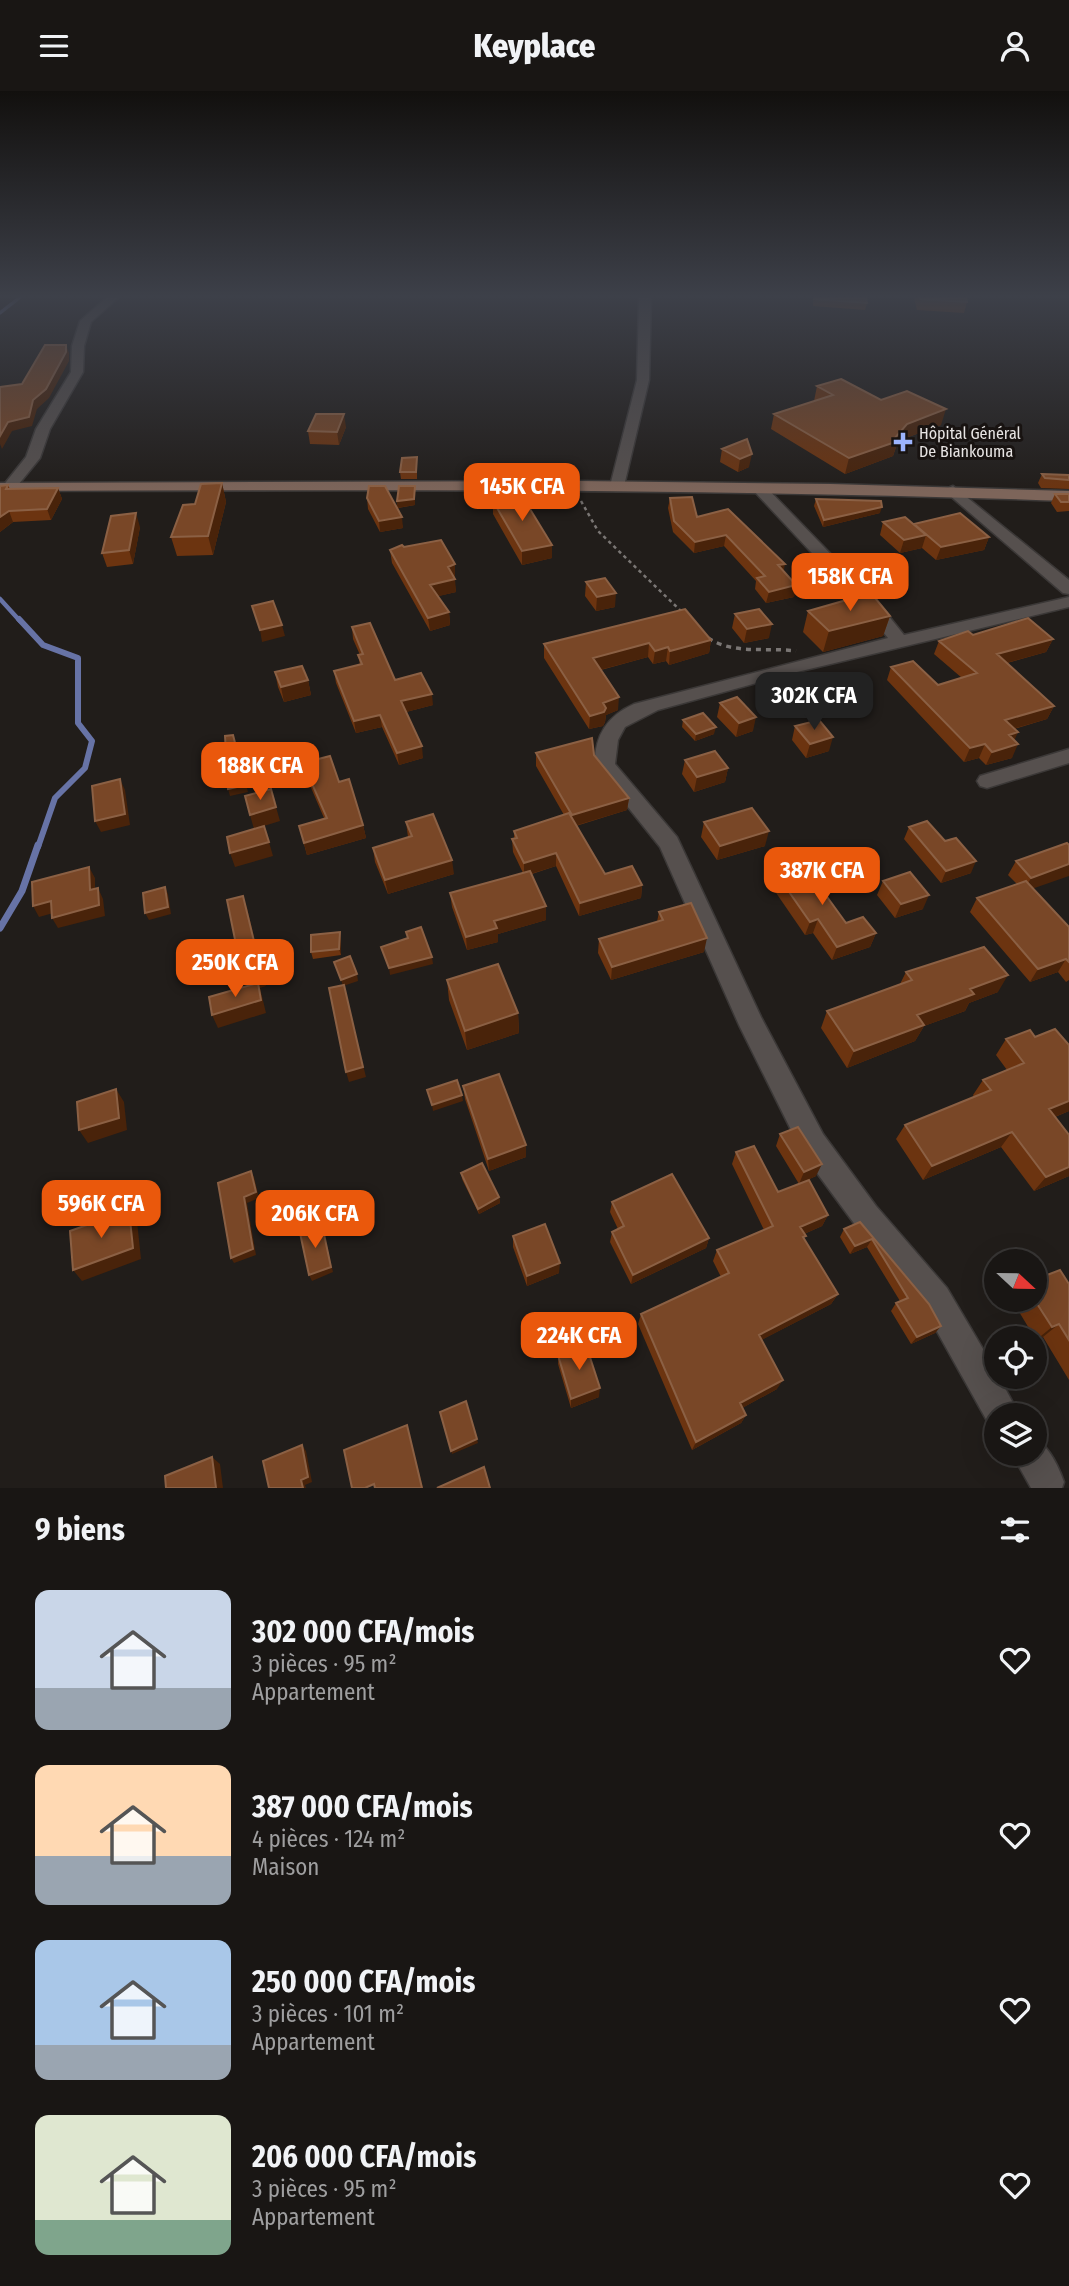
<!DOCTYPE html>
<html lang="fr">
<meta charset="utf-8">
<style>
body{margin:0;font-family:"Fira Sans Condensed",sans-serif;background:#221f1d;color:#f1f3f6;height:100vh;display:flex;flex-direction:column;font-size:26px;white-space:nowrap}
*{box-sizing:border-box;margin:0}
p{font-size:23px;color:#9f9fa0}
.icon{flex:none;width:38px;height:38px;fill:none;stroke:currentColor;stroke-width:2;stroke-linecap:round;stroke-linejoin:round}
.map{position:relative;height:1397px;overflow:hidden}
.side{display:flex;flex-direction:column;background:#191614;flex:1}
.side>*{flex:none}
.needle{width:46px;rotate:112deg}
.fabs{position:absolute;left:984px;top:1158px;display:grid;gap:14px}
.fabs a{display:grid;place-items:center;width:63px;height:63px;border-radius:50%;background:#191614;box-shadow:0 7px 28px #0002,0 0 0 2px #373534;font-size:35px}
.price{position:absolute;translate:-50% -60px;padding:0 16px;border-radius:14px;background:#ea580c;color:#fff;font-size:23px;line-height:46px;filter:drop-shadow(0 2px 4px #0008)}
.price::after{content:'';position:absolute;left:50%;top:42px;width:21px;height:16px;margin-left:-10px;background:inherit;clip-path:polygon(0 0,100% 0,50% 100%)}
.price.active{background:#222;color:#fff}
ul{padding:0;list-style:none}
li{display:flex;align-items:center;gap:21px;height:175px;padding:0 35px}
li span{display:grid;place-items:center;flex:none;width:196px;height:140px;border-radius:14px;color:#555}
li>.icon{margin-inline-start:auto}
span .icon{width:84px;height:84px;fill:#fffc;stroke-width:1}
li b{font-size:30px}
h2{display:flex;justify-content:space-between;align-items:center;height:84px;padding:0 35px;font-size:30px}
header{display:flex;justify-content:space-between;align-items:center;height:91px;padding:0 35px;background:#191614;font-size:32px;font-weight:800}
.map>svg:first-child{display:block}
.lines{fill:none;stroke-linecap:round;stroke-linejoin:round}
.stream-far3{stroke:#6773a6;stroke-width:3.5}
.stream-far2{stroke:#6773a6;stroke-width:4.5}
.stream-far1{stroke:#6773a6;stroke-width:6}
.stream{stroke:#6773a6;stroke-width:7}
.street-casing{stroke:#3b3837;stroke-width:3}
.secondary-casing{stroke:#3b3837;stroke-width:3}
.path-far1{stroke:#7a7674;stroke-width:2.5;stroke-dasharray:3.5 3.5;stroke-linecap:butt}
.path{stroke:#7a7674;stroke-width:3.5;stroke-dasharray:5 5;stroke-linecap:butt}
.street{fill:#56504e;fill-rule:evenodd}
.secondary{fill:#7d655a;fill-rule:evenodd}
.wall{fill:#6c3410}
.shaded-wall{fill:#49230a}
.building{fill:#794727;stroke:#8b6044;stroke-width:2}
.poi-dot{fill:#9cb4fd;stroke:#181311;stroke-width:2.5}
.labels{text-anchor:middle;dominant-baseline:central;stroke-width:6;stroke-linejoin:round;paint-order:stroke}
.far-poi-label{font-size:16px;fill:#e7e4e3;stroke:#181311;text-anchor:start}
</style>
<header><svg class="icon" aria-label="menu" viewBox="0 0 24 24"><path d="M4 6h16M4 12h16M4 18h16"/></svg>Keyplace<svg class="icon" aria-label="person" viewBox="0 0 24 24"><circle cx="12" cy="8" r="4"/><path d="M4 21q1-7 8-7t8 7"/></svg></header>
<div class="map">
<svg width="1069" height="1397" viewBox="0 0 1069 1397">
<rect width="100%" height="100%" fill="#211d1a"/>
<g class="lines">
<!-- stream-far3 -->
<path class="stream-far3" d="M0 222 19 207"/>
<!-- stream-far2 -->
<path class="stream-far2" d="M0 508 20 530"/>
<!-- stream-far1 -->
<path class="stream-far1" d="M19 528 43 554 78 567V632L92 650 85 677 55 707 38 756"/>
<!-- stream -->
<path class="stream" d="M0 837 22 800 38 754"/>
<!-- street casing -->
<g class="street-casing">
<path id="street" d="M106 207H118L91 231 84 255 83 281 50 338 40 367 14 399H4L2 396 26 366 36 338 71 281 72 255 80 230Z
M639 207H651L649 289 624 395 617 399 610 395 637 289Z
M759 393 764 394 879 513 904 544 1069 506V516L797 581 658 619 625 636 618 649 615 673 677 746 761 926 823 1043 876 1115 947 1197 996 1280V1286H999L1020 1325H996V1339L991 1337 925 1219 856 1135 803 1063 739 934 660 756 595 675C594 645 607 625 634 613L888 547 867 521 754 400 752 397Z
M953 395 1069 489V503L1063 502 948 403V397Z
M1069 658V672L987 697 980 695 977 690 980 685Z
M1034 1348C1049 1354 1059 1377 1064 1391L1062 1397H1031L1012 1363H1034Z"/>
</g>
<!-- secondary casing -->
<g class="secondary-casing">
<path id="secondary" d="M577 390 831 393 1069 400V410C713 397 357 399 0 400V392Z"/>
</g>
<!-- path-far1 -->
<path class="path-far1" d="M581 410 598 440 683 522"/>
<!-- path -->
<path class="path" d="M708 547C734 564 766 556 796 560"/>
<!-- street -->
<use href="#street" class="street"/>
<!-- secondary -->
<use href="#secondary" class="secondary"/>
</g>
<!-- wall -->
<path class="wall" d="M813 207H866L867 212 865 219 813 215Z
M914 207H966L967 211 964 222 917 219Z
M817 295 881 309 941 334 903 348 896 356 893 365 845 383 771 338 774 323 814 310Z
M346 336 339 354 310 353 308 340Z
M747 348 749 376 738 381 720 371 722 358Z
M417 366V388H401L400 381Z
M1042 383 1069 384V398L1041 397 1038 392Z
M222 392 226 411 213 464 177 465 171 446 195 413Z
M8 394 10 398 58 397 62 408 51 429 13 431 0 441Z
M415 395V414L398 417 403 437 380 441 368 418 367 407 397 417V410Z
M1055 403H1069V420L1057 421 1051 412Z
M670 407 697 426 784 481 796 494 794 506 766 512 755 498 756 490 724 455 694 462 673 441 668 417Z
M816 408 880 422 823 436 814 415Z
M493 410 552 467 522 474 493 423Z
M883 431 913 433 989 446 984 459 936 469 922 457 900 462 880 444Z
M140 436 133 473 107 476 102 462Z
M404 456 455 486 454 487 456 501 438 505 449 521 450 534 430 540 392 472 390 459Z
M586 491 615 516 596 520 585 505Z
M808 520 890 525 883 545 823 561 803 541Z
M735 523 769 547 744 552 732 537Z
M352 536 395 589 433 614 406 621 423 667 399 674 382 636 356 642 336 592 334 580 360 574 358 564H360L353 548Z
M973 544 1053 548 1046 561 1007 572 1054 615 1047 628 1014 638V649L1012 667 986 674 979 667 964 671 887 589 891 576 938 594 962 587 934 563 939 550Z
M711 549 709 562 669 574 666 570 653 573 648 566 601 579 618 619 606 624 605 631 603 635 589 638 544 567V553Z
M275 581 308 589 311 604 284 611 278 596Z
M720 612 753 640 736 646 717 626Z
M683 629 714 643 695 650 682 636Z
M795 635 829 660 806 667 792 649Z
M536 662 594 664 629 707 627 719 576 735 605 783 642 794 641 807 579 825 556 775 532 783 546 815V829L498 843V851L467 859 452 816 450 802 523 782 513 761 512 748H514V740L564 724 536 675Z
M685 669 728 677 725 691 694 701 682 683Z
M303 672 363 734 366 747 307 764 299 735 324 727 306 685Z
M406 731 454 783 388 803 375 771 373 757 408 746Z
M704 731 765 755 717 769 701 746Z
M909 736 971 782 941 792 904 748Z
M1067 752 1033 797 1069 836V889L1066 891 1058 881 1030 891 970 821 977 807 1017 793 1008 784 1016 770Z
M776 782 846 832 876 842 870 856 832 869 813 842 805 844 772 796Z
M883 790 923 818 895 827 877 804Z
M659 821 704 861 611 889 598 862 599 848 657 831Z
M341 848V864L313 868 311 861Z
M906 881 998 901 969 912 965 920 924 935 915 950 847 977 821 937 827 920 900 893Z
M447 889 518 922 519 942 467 959 449 909Z
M1035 946 1069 954V1020L1055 1026 1069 1085 1034 1100 1001 1056 923 1089 896 1048 905 1034 974 1006 973 1004 983 989 1007 979 996 964 1006 948Z
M463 995 526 1066 489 1080 465 1008Z
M780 1043 816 1085 805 1090 828 1124 822 1135 804 1143V1148L838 1203 831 1213 761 1249 777 1298 742 1317 746 1324 741 1332 692 1359 638 1233 641 1223 721 1186 713 1170 717 1159 764 1139 732 1073 736 1061 778 1101 799 1093 776 1055Z
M461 1082 499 1106 500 1112 479 1123 462 1088Z
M612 1111 709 1147 706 1157 631 1193 610 1151 612 1141 618 1138 610 1121Z
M860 1131 941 1235 935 1242 911 1253 891 1220 896 1212 900 1210 867 1156 850 1163 840 1146 844 1138Z
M513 1145 559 1182 527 1195 513 1156Z
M1034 1189 1069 1193V1289L1043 1246 1036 1249 1012 1209H1034Z
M558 1264 599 1306 571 1317 558 1273Z"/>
<!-- shaded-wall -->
<path class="shaded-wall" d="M66 254 69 262V270L49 307 37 318 32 335 12 340 2 358 0 353V345L8 331 33 309Z
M946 318 941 334 903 348 896 356 893 365 845 383 849 367 894 348 907 333Z
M344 323 346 336 339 354 337 341Z
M752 363 749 376 738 381 740 368Z
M222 392 226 411 213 464 208 445Z
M415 395V414L397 417V410Z
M58 397 62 408 51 429 47 418Z
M882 416 880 422 823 436 824 429Z
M9 420 13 431 0 441V426Z
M136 422 140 436 133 473 129 459Z
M402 426 403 437 380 441 379 430Z
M726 444 724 455 694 462 695 451Z
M926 444 922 457 900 462 904 449Z
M989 446 984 459 936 469 941 456Z
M552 454V467L522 474V460Z
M455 473V486L449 489 448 476Z
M785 473 783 484 778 474Z
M455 488 456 501 431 507 430 494Z
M796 494 794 506 766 512 769 501Z
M616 502 615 516 596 520 597 506Z
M449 521 450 534 430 540 428 527Z
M890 525 883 545 823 561 829 540Z
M772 533 769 547 744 552 747 538Z
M282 534 285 545 262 551 260 539Z
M1053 548 1046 561 991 576 997 563Z
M711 549 709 562 669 574 670 560Z
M649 552 648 566 592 581 593 567Z
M668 556 666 570 653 573 655 560Z
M308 589 311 604 284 611 281 596Z
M432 603 433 614 402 622 401 610Z
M619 606 618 619 606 624 605 631 603 635 589 638 590 625 603 612Z
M1054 615 1047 628 999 642 1005 629Z
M380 624 382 636 356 642 354 630Z
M756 626 753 640 736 646 739 632Z
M716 636 714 643 695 650 696 643Z
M1018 641 1012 655 1009 644Z
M233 644 248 701 230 705 228 698Z
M833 646 829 660 806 667 810 653Z
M985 653 979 667 964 671 970 657Z
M1018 653 1012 667 986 674 992 661Z
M422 655 423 667 399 674 397 662Z
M728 677 725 691 694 701 697 686Z
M120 688 125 699 130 734 101 741 95 730Z
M629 707 627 719 571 736 572 724Z
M276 716 280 730 254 738 250 724Z
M363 734 366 747 307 764 304 752Z
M769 740 765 755 717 769 720 755Z
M269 751 273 765 235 776 230 762Z
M556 762V775L524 785V772Z
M452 769 454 783 388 803 385 789Z
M976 770 971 782 941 792 946 780Z
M1069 773V785L1023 801 1031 787Z
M89 776 95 787V810L90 799Z
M642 794 641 807 579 825 580 812Z
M165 796 168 803 171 823 149 829 145 822Z
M98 797 103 808 105 825 58 837 52 827Z
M929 804 923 818 895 827 901 813Z
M243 805 247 817 266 895 260 897 266 922 218 937 212 924 248 900 243 888Z
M51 810 57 821 39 826 33 815Z
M546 815V829L498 843V851L467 859 466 846 494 830Z
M818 828 813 842 805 844 810 831Z
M340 841 341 848V864L339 858Z
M876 842 870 856 832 869 837 856Z
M707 847 704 861 611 889 612 876Z
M432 866 433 873 390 884 389 877Z
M1066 868 1058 881 1030 891 1038 878Z
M357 883 358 890 343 895 341 889Z
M1008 884 998 901 969 912 965 920 924 935 915 950 847 977 854 960 917 924 970 898Z
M344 895 366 986 349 991 346 981Z
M518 922 519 942 467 959 465 940Z
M116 998 124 1011 127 1039 88 1052 79 1039Z
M462 1004 463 1010 433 1020 432 1014Z
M1069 1010V1020L1037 1033 1049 1018Z
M1012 1041 1001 1056 923 1089 932 1075Z
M526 1054V1066L489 1080 488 1068Z
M822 1073 816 1085 799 1093 804 1081Z
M1069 1076V1085L1034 1100 1046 1086Z
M251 1080 254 1086 259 1107 247 1112 256 1164 234 1172 231 1167 244 1106Z
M499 1106 500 1112 479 1123 478 1118Z
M129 1119 137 1130 141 1168 82 1190 73 1179Z
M828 1124 822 1135 795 1147 800 1136Z
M322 1134 333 1181 312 1190 309 1184Z
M709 1147 706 1157 631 1193 633 1184Z
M872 1148 867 1156 850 1163 855 1155Z
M560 1172 559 1182 527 1195V1185Z
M838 1203 831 1213 754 1253 759 1244Z
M1059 1233 1043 1246 1036 1249 1052 1236Z
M941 1235 935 1242 911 1253 917 1246Z
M783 1289 777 1298 735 1321 740 1312Z
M600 1297 599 1306 571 1317V1308Z
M746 1324 741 1332 692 1359 696 1351Z
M407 1334 410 1345 423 1397H422Z
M477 1348 478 1352 452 1363 451 1360Z
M302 1354 306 1360 312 1391 305 1394 306 1397H303L301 1389Z
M212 1366 220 1373 223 1397H216Z"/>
<!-- building -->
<path class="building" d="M814 207H866L867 212 814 208Z
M919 207H966L967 211 920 208Z
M45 254H66V261L46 298 33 309 29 326 8 331 0 345V296L22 293Z
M841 288 881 309 907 300 946 318 907 333 894 348 898 350 849 367 774 323 833 304 817 295Z
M316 323H344L337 341 308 340Z
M747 348 752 363 740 368 722 358Z
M417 366 416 381H400L402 367Z
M1042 383 1069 384V389L1045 387Z
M222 392 208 445 171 446 183 414 195 413 201 393Z
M8 394 6 398 58 397 47 418 9 420 0 426V395Z
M369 395H385L402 426 379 430 367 407Z
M399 395H415L414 408 397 410Z
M1055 403H1069V411H1061Z
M522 405 552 454 522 460 493 410Z
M692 406 697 426 728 418 785 473 778 474 796 494 769 501 757 487 765 485 726 444 695 451 674 430 670 407Z
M816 408 881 410 882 416 824 429Z
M136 422 129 459 102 462 111 425Z
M960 422 989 446 941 456 914 433Z
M905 426 926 444 904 449 883 431Z
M441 449 455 473 448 476 455 488 430 494 449 521 428 527 390 459 402 454 404 456Z
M605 487 616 502 597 506 586 491Z
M871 502 890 525 829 540 808 520Z
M273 510 282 534 260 539 252 515Z
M685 518 711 549 670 560 668 556 655 560 649 552 593 567 619 606 603 612 606 617 604 621 590 625 544 553Z
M759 518 772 533 747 538 735 523Z
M1028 527 1053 548 997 563 1054 615 1005 629 1018 641 1009 644 1018 653 992 661 985 653 970 657 891 576 913 570 938 594 977 582 939 550 968 540 973 544Z
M370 532 395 589 421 582 432 603 401 610 422 655 397 662 380 624 354 630 334 580 362 573 358 564 363 563 352 536Z
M302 575 308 589 281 596 275 581Z
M737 606 756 626 739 632 720 612Z
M703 622 716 636 696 643 683 629Z
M819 629 833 646 810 653 795 635Z
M233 644 246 694 228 698 225 645Z
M592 647 594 664 629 707 572 724 536 662Z
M715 660 728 677 697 686 685 669Z
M330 665 339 691 349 688 363 734 304 752 299 735 327 727 303 672Z
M120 688 125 723 95 730 92 695Z
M271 698 276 716 250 724 245 705Z
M752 717 769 740 720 755 704 731Z
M569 722 605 783 632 775 642 794 580 812 556 762 524 772 512 748 517 747 514 740Z
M433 723 452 769 385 789 373 757 412 745 406 731Z
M927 730 945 750 956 747 976 770 946 780 909 736Z
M264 735 269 751 230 762 227 746Z
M1067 752 1069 754V773L1031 787 1016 770Z
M804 774 846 832 863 826 876 842 837 856 818 828 810 831 776 782Z
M89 776 90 799 98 797 99 814 52 827 51 810 33 815 32 791Z
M530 780 546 815 494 830 497 837 466 846 450 802Z
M910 781 929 804 901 813 883 790Z
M1026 790 1069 836V871L1066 868 1038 878 977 807Z
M165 796 168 816 145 822 143 802Z
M243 805 262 883 243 888 227 809Z
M691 812 707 847 612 876 599 848 663 829 659 821Z
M421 836 432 866 389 877 381 856 408 847 406 841Z
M340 841 339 858 311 861V844Z
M984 856 1008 884 970 898 974 903 917 924 924 934 854 960 827 920 912 889 906 881Z
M350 865 357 883 341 889 334 871Z
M498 873 518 922 465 940 447 889Z
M258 892 261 909 212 924 209 906Z
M344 894 363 976 346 981 329 897Z
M1055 938 1069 954V1010L1049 1018 1069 1044V1076L1046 1086 1012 1041 932 1075 905 1034 991 999 983 989 1024 972 1006 948 1030 939 1035 946Z
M499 983 526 1054 488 1068 463 995Z
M457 989 462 1004 432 1014 427 999Z
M116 998 119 1027 79 1039 77 1011Z
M798 1036 822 1073 804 1081 780 1043Z
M754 1055 778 1101 809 1089 828 1124 800 1136 806 1145 803 1146 838 1203 759 1244 783 1289 740 1312 746 1324 696 1351 641 1223 729 1182 717 1159 773 1135 736 1061Z
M482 1072 499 1106 478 1118 461 1082Z
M251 1080 256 1101 244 1106 253 1158 231 1167 218 1092Z
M672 1083 709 1147 633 1184 612 1141 624 1135 612 1111Z
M129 1119 133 1157 73 1179 70 1140Z
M860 1131 929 1213 941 1235 917 1246 896 1212 908 1207 872 1148 855 1155 844 1138Z
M545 1133 560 1172 527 1185 513 1145Z
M322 1134 331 1176 309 1184 300 1142Z
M1060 1179 1069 1193V1249L1059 1233 1052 1236 1034 1208V1189Z
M586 1254 600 1297 571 1308 558 1264Z
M466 1310 477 1348 451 1360 440 1321Z
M407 1334 422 1397H375L374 1393 365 1397H352L344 1359Z
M302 1354 308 1386 301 1389 303 1397H269L263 1370Z
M212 1366 216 1397H166L165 1385Z
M484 1376 490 1397H437Z"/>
<!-- sky -->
<linearGradient id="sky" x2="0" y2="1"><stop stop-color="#12100e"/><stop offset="0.51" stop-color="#3d4049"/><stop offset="1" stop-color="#3d4049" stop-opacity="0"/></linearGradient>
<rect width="1069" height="402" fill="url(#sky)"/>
<!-- markers -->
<path class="poi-dot" d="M899.5 340.5h7v7h7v7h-7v7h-7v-7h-7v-7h7z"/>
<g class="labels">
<!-- far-poi labels -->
<g class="far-poi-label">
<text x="919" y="342">Hôpital Général<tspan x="919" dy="18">De Biankouma</tspan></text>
</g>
</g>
</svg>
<div class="fabs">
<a><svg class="needle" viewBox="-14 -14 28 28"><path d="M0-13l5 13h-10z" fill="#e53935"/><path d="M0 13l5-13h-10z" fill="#9f9fa0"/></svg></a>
<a><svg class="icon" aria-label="locate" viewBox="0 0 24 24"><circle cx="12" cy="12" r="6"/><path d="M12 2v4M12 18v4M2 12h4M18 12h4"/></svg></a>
<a><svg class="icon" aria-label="layers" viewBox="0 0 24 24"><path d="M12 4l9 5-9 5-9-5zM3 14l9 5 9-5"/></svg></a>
</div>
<b class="price" style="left:522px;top:432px">145K CFA</b>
<b class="price" style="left:850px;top:522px">158K CFA</b>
<b class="price active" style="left:814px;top:641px">302K CFA</b>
<b class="price" style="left:260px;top:711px">188K CFA</b>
<b class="price" style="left:822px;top:816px">387K CFA</b>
<b class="price" style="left:235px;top:908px">250K CFA</b>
<b class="price" style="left:101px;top:1149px">596K CFA</b>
<b class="price" style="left:315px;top:1159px">206K CFA</b>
<b class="price" style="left:579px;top:1281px">224K CFA</b>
</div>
<section class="side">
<h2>9 biens<svg class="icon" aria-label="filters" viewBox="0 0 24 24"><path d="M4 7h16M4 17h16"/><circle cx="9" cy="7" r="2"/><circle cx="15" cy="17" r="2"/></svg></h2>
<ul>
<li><span style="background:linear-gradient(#c9d6e8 70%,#9aa5b1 0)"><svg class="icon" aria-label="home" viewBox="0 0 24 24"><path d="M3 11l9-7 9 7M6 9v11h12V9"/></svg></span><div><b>302 000 CFA/mois</b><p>3 pièces · 95 m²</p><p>Appartement</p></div><svg class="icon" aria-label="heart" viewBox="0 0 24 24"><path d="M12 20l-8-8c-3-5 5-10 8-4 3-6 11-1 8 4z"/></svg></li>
<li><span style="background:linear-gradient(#ffd9b3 65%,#9aa5b1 0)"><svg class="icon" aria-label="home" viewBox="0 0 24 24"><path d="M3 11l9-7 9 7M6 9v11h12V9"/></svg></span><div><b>387 000 CFA/mois</b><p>4 pièces · 124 m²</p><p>Maison</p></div><svg class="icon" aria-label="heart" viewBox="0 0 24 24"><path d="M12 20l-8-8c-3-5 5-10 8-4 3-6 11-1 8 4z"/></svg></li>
<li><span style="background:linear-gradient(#a9c7e8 75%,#9aa5b1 0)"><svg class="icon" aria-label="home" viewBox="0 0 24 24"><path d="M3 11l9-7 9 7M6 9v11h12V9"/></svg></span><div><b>250 000 CFA/mois</b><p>3 pièces · 101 m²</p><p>Appartement</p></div><svg class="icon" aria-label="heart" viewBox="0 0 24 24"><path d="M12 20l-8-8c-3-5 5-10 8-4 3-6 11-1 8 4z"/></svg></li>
<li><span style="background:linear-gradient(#dfe7d0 75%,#7fa58c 0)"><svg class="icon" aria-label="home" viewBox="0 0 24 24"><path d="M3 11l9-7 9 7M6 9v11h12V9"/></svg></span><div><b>206 000 CFA/mois</b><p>3 pièces · 95 m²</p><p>Appartement</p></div><svg class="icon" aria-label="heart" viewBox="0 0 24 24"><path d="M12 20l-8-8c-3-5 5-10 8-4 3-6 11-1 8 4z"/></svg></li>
</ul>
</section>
